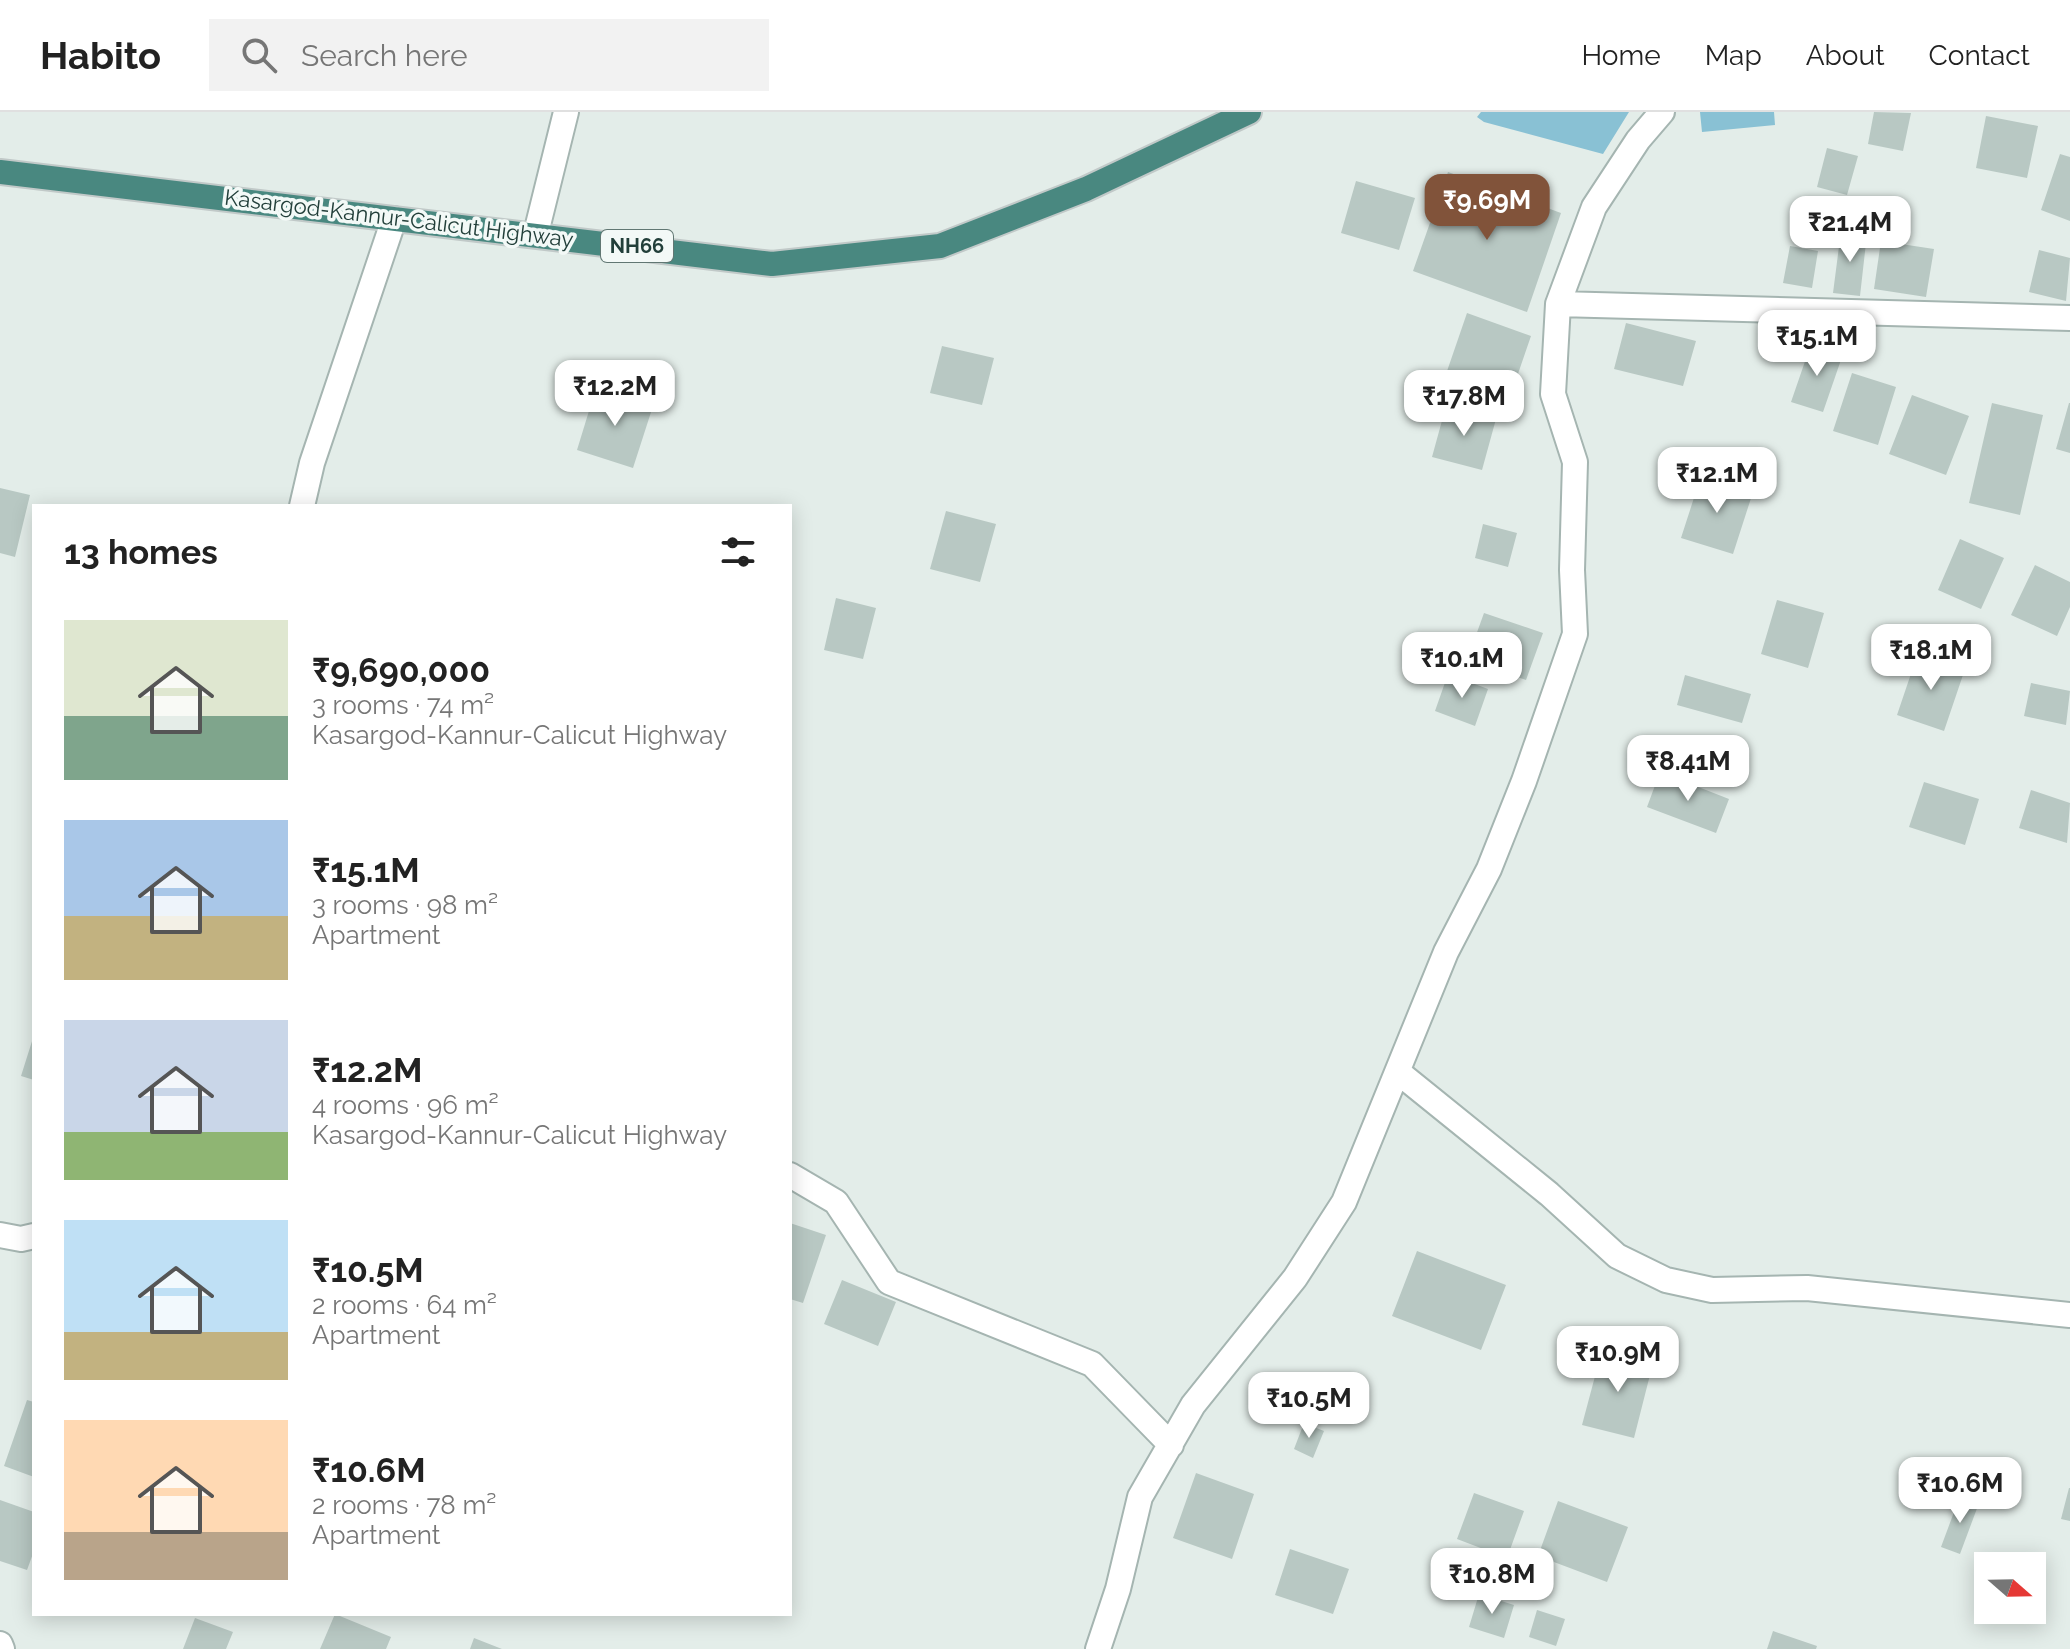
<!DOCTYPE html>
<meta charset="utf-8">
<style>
body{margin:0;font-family:Raleway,sans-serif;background:#f2f2f2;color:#222;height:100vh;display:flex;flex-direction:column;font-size:30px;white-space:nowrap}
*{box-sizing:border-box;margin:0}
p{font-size:26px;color:#767676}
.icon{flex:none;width:44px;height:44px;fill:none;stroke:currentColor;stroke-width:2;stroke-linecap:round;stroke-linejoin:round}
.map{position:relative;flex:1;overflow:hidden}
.sheet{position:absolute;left:32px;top:392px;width:760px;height:1112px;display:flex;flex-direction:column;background:#fff;border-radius:0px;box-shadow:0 4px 20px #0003}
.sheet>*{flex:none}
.needle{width:52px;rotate:110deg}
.tools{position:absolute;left:1974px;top:1440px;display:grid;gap:16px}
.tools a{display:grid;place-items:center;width:72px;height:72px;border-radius:0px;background:#fff;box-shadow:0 4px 20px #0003;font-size:40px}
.price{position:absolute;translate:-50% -68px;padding:0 18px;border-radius:16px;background:#fff;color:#222;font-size:26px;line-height:52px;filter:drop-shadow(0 2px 4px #0008)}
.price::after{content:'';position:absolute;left:50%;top:48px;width:24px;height:18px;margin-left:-12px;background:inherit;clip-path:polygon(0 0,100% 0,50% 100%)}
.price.active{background:#81533a;color:#fff}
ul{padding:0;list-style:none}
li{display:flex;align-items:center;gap:24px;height:200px;padding:0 32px}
li span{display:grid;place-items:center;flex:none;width:224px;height:160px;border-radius:0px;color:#555}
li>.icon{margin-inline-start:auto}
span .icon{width:96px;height:96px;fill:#fffc;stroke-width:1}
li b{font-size:34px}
h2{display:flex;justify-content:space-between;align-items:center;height:96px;padding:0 32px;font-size:34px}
header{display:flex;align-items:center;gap:48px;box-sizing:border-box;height:112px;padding:0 40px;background:#fff;border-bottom:2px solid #e0e0e0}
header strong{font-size:38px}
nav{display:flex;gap:44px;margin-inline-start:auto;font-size:28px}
.search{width:560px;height:72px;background:#f2f2f2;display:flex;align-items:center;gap:20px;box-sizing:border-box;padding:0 28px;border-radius:0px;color:#767676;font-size:30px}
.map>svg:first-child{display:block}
.water{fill:#89c1d4}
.building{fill:#b8c8c3}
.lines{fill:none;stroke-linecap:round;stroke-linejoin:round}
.minor-casing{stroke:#a5b5b1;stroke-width:28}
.trunk-casing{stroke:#c1c9c8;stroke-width:28}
.minor{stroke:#fff;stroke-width:24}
.trunk{stroke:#498880;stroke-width:24}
.labels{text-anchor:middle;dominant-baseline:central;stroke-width:7;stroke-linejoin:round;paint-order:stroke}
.shield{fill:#f3f9f7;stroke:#617773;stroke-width:2}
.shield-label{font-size:20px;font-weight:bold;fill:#223f3a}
.street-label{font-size:22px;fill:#223f3a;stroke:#f3f9f7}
</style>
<header>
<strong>Habito</strong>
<div class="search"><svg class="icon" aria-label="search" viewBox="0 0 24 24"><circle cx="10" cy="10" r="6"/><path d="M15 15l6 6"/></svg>Search here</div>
<nav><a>Home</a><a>Map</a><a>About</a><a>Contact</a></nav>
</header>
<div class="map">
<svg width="2070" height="1537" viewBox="0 0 2070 1537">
<rect width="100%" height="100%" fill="#e3ede9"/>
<!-- water -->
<path class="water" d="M1481 0H1629L1603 42 1484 10 1477 5Z
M1700 0H1774L1775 13 1702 20Z"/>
<!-- building -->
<path class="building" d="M1874 0 1911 1 1903 39 1868 32Z
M1986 4 2038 14 2027 66 1976 56Z
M1827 36 1858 44 1847 83 1817 75Z
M2060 42 2070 45V109L2041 98Z
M1448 60 1561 101 1527 200 1413 159Z
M1356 69 1415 86 1399 138 1341 121Z
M1841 119 1867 122 1860 184 1833 181Z
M1881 129 1934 137 1926 185 1874 177Z
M1790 134 1818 139 1812 176 1783 171Z
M2039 138 2070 146 2066 189 2029 180Z
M1467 201 1531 224 1509 288 1445 265Z
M1626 211 1696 229 1683 274 1614 257Z
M1811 232 1843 242 1823 300 1791 290Z
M942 234 994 246 982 293 930 281Z
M1852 261 1896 275 1878 333 1833 319Z
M596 276 653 294 633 356 577 338Z
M1912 283 1969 304 1946 363 1889 342Z
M1992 291 2043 303 2020 403 1969 391Z
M2069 291H2070V341L2056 337Z
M1446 294 1496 307 1482 358 1432 345Z
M1701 364 1753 380 1733 442 1681 426Z
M0 376 30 383 15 445 0 441Z
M946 399 996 412 980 470 930 457Z
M1483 412 1517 421 1508 455 1475 446Z
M1960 427 2004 446 1981 497 1938 478Z
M2035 453 2070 470V495L2057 524 2011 503Z
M836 486 876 496 863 547 824 538Z
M1777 488 1824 501 1808 556 1761 542Z
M1484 501 1543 521 1526 568 1467 548Z
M1918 541 1965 557 1944 619 1897 603Z
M1448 562 1488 577 1475 614 1435 599Z
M1685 563 1751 582 1742 611 1677 593Z
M2031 571 2070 579 2066 613 2024 604Z
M1660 660 1729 687 1716 721 1647 695Z
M1924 670 1979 687 1965 733 1909 715Z
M2031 678 2070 691 2067 731 2019 716Z
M33 926H34V968L21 964Z
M790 1111 826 1123 803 1191 790 1187Z
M1417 1139 1506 1173 1481 1238 1392 1204Z
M842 1168 896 1190 878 1234 824 1212Z
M1602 1238 1653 1251 1634 1326 1582 1313Z
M27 1288 34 1290V1365L4 1354Z
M1304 1311 1324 1319 1313 1346 1294 1337Z
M1196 1361 1254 1382 1232 1447 1173 1426Z
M2069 1376H2070V1409L2061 1407Z
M1474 1381 1524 1399 1507 1446 1457 1427Z
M1960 1384 1979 1391 1960 1442 1941 1435Z
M0 1388 34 1400V1439L27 1458 0 1449Z
M1558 1389 1628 1415 1607 1470 1538 1444Z
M1290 1437 1349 1457 1333 1502 1275 1483Z
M1479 1482 1514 1493 1504 1526 1469 1515Z
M1537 1498 1565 1507 1556 1534 1529 1525Z
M335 1502 391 1525 386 1537H320Z
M195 1506 233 1520 226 1537H183Z
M1773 1519 1817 1534 1816 1537H1767Z
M474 1526 502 1537H470Z"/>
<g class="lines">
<!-- minor casing -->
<g class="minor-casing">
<path id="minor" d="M536 121 566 0
M1558 192 2070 206
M302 394 312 351 394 107
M1398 960 1549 1082 1617 1144 1666 1168 1712 1178 1807 1176 2070 1203
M790 1063 836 1090 889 1170 1092 1252 1171 1333
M0 1123 21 1127 34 1124
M0 1532 2 1537
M1098 1537 1118 1477 1140 1385 1193 1293 1295 1166 1344 1090 1446 840 1489 757 1524 669 1575 522 1572 458 1575 350 1553 282 1558 192 1594 95 1638 28 1662 0"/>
</g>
<!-- trunk casing -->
<g class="trunk-casing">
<path id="trunk" d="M0 60 772 152 940 134 1086 77 1249 0"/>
</g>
<!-- minor -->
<use href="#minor" class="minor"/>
<!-- trunk -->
<use href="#trunk" class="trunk"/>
</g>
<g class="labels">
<!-- shield labels -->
<rect class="shield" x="601" y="118" width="72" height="32" rx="6"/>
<g class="shield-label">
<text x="637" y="134">NH66</text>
</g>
<!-- street labels -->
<g class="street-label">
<text transform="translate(399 106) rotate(7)">Kasargod-Kannur-Calicut Highway</text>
</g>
</g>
</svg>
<div class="tools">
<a><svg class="needle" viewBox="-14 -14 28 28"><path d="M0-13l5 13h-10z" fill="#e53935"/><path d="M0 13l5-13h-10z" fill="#767676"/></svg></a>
</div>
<b class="price active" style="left:1487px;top:130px">₹9.69M</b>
<b class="price" style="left:1850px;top:152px">₹21.4M</b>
<b class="price" style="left:1817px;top:266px">₹15.1M</b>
<b class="price" style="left:615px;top:316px">₹12.2M</b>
<b class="price" style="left:1464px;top:326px">₹17.8M</b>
<b class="price" style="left:1717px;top:403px">₹12.1M</b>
<b class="price" style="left:1931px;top:580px">₹18.1M</b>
<b class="price" style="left:1462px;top:588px">₹10.1M</b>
<b class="price" style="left:1688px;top:691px">₹8.41M</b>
<b class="price" style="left:1618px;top:1282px">₹10.9M</b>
<b class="price" style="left:1309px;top:1328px">₹10.5M</b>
<b class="price" style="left:1960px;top:1413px">₹10.6M</b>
<b class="price" style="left:1492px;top:1504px">₹10.8M</b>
<section class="sheet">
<h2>13 homes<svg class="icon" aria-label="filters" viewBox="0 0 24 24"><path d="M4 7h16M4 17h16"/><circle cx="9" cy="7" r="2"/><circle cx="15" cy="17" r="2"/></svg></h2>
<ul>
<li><span style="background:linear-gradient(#dfe7d0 60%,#7fa58c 0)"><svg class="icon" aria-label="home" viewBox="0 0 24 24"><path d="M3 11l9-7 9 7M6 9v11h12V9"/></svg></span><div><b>₹9,690,000</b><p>3 rooms · 74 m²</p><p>Kasargod-Kannur-Calicut Highway</p></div></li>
<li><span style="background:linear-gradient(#a9c7e8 60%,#c2b280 0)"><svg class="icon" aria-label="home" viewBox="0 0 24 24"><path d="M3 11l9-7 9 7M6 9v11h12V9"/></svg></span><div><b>₹15.1M</b><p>3 rooms · 98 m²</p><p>Apartment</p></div></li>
<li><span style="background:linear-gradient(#c9d6e8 70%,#8fb573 0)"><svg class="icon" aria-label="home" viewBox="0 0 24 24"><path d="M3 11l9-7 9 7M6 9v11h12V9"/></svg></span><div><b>₹12.2M</b><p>4 rooms · 96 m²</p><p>Kasargod-Kannur-Calicut Highway</p></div></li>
<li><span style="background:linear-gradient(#bfe0f5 70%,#c2b280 0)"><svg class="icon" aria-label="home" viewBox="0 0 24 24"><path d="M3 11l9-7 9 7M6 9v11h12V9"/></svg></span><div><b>₹10.5M</b><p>2 rooms · 64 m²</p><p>Apartment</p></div></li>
<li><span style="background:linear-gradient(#ffd9b3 70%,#b9a48a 0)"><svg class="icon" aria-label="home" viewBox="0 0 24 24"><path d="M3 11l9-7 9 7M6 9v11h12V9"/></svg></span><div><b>₹10.6M</b><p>2 rooms · 78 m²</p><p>Apartment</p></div></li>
</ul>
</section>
</div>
